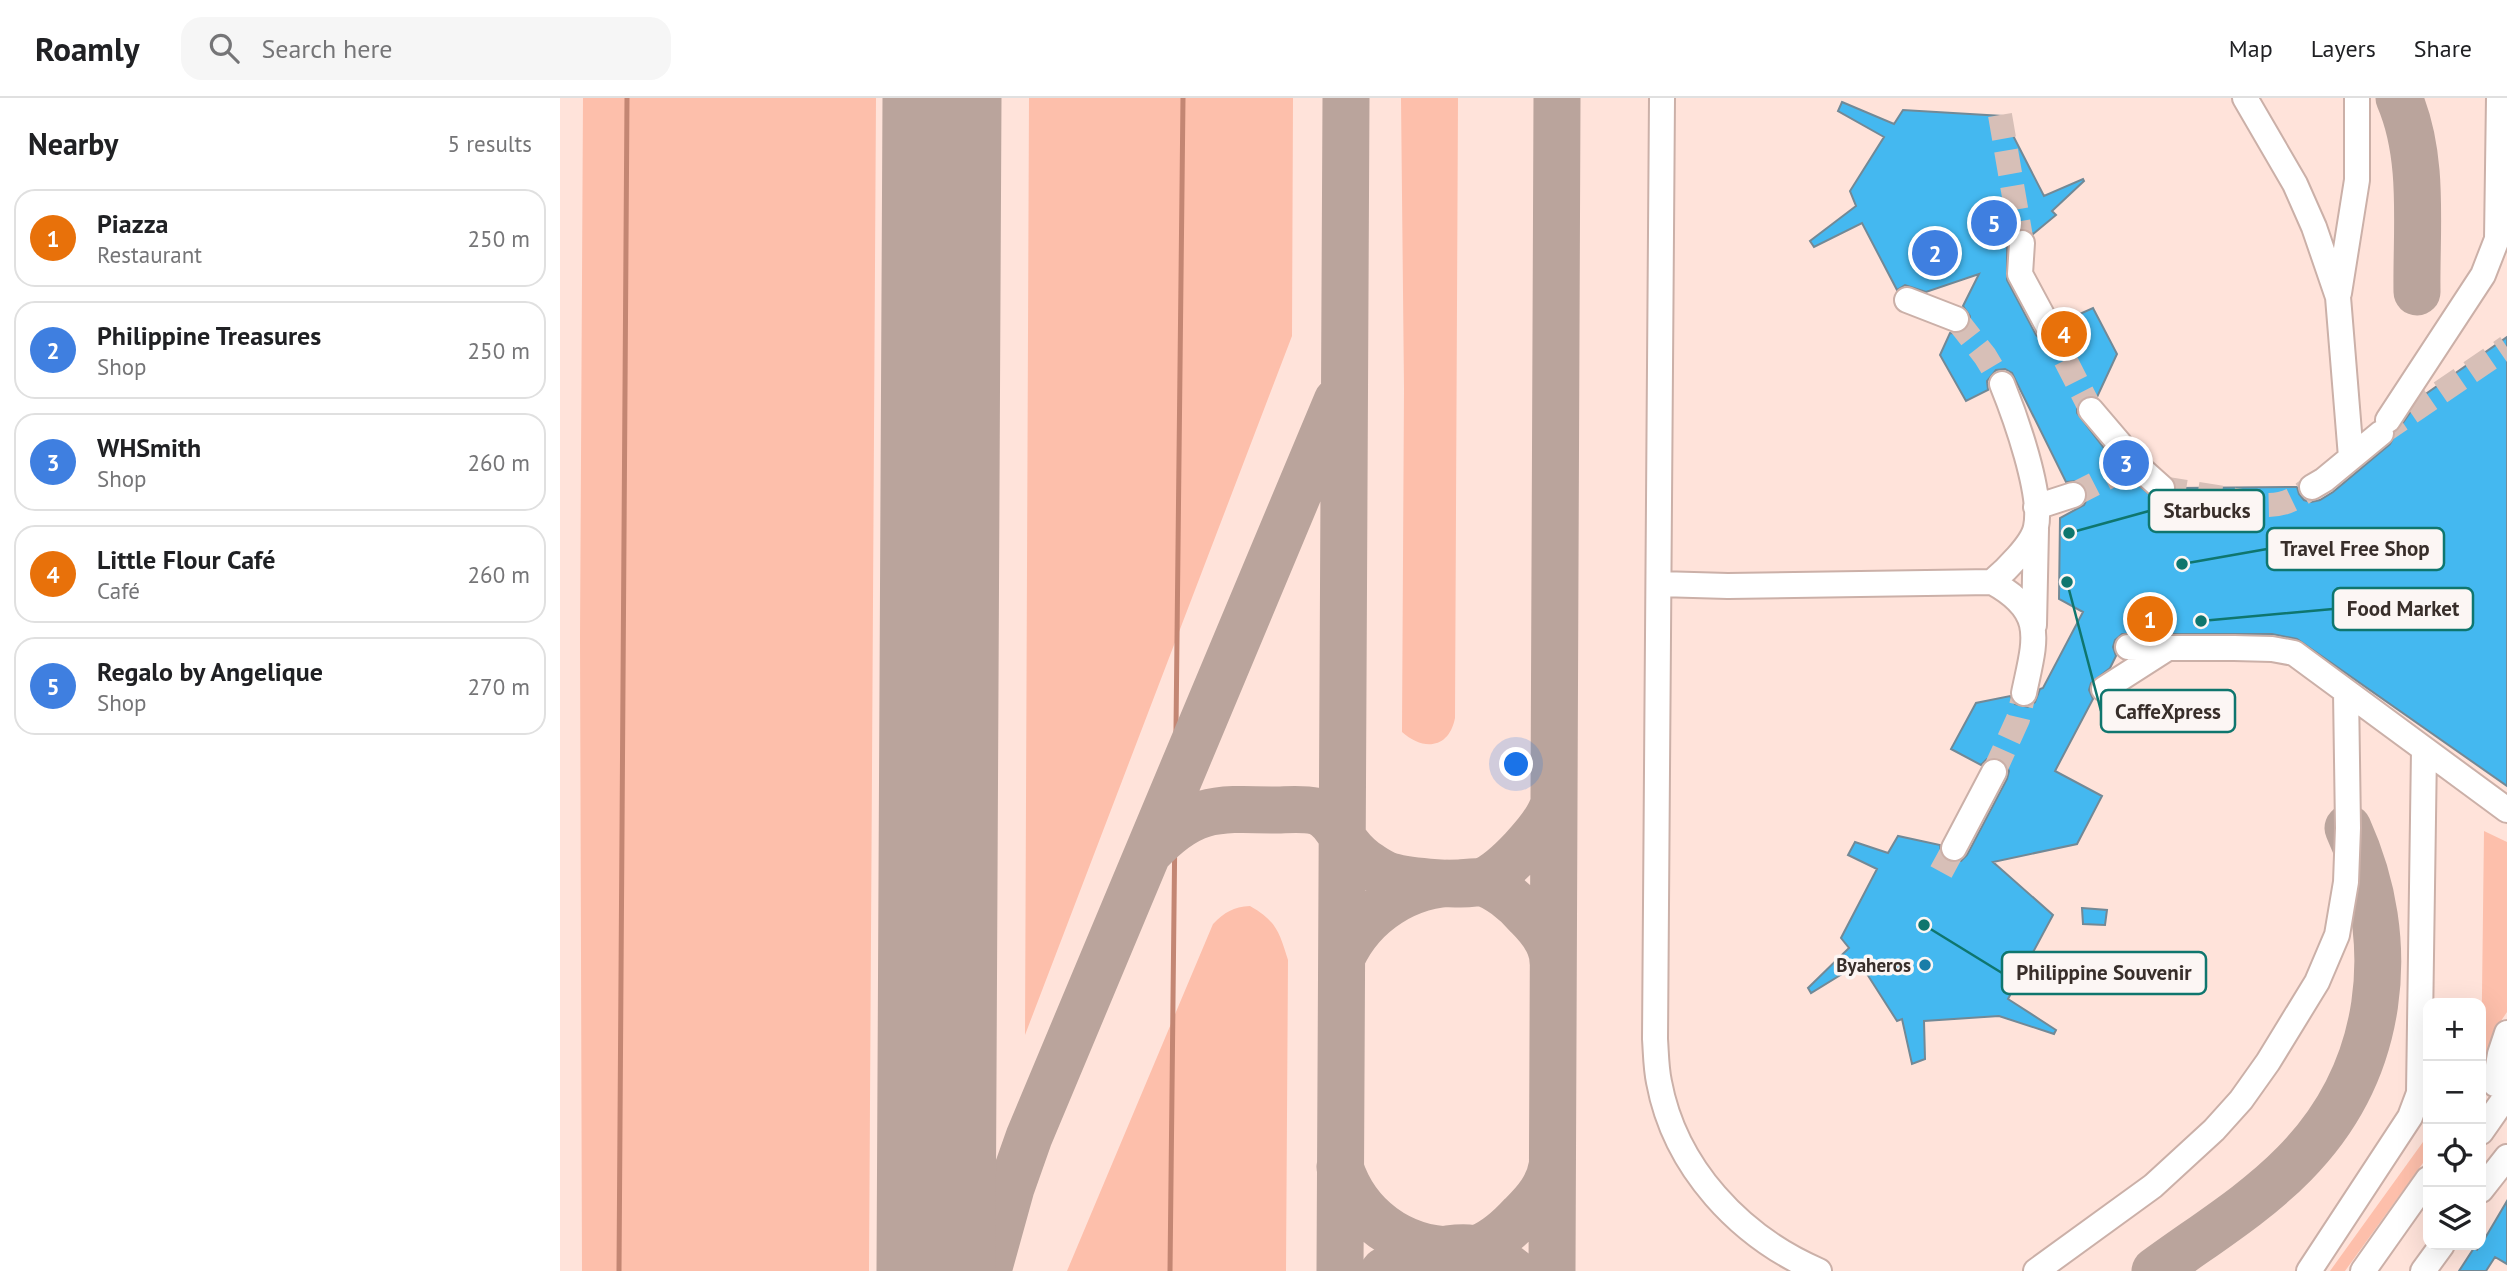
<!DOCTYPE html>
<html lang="en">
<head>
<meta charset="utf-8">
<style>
  :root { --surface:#fff; --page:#f6f6f6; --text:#202124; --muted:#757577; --line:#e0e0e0; --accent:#ea580c }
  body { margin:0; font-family:"PT Sans",sans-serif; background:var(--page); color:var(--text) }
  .controls { position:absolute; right:21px; bottom:21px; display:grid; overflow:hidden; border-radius:14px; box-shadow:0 7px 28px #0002 }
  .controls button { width:63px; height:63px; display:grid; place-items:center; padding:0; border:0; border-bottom:2px solid var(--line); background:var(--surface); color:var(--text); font:35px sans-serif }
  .you { position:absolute; left:957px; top:667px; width:24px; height:24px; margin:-18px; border:5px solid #fff; border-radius:50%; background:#1a73e8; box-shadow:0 0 0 10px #1a73e833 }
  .badge { display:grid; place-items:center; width:46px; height:46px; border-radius:50%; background:var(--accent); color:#fff; font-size:23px; font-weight:700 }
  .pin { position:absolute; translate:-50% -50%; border:4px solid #fff; box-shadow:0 2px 7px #0006 }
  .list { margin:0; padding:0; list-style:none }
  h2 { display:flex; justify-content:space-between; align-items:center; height:91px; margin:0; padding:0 28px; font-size:30px }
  h2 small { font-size:23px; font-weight:400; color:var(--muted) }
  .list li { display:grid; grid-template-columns:46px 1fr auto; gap:21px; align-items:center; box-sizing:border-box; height:98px; margin:0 14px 14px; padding:0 14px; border:2px solid var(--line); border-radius:21px }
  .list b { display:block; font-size:26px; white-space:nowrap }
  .list p { margin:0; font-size:23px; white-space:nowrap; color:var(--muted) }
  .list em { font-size:23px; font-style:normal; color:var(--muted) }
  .icon { flex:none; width:38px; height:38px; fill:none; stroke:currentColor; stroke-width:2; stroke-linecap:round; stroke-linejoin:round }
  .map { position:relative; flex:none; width:1947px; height:1173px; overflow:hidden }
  header { display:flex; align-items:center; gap:42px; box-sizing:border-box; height:98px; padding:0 35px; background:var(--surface); border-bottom:2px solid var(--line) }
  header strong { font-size:33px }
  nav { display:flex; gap:38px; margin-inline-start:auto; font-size:24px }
  .search { width:490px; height:63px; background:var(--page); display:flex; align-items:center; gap:18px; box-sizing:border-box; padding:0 24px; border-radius:21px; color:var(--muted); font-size:26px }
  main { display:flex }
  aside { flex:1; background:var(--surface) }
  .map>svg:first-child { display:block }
  .green { fill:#fdbfab }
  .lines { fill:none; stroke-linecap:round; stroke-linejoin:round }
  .stream { stroke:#c38673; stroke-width:5 }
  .taxiway { stroke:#baa49c; stroke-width:47 }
  .runway { stroke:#baa49c; stroke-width:119 }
  .building { fill:#44b8f0; stroke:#728996; stroke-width:2 }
  .minor-tunnel { stroke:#d7bfb7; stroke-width:24; stroke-dasharray:24 12; stroke-linecap:butt }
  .minor-casing { stroke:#cbb0a8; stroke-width:28 }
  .minor { stroke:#fff; stroke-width:24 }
  .poi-dot { fill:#197da8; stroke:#fcf6f4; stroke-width:2.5 }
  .labels { text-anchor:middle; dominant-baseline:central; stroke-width:7; stroke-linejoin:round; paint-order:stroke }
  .poi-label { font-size:19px; font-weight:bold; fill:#382e2a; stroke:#fcf6f4; text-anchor:end }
  .leader { fill:none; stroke:#0f766e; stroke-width:2.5 }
  .callout-dot { fill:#0f766e; stroke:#fcf6f4; stroke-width:2.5 }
  .callout { fill:#fcf6f4; stroke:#0f766e; stroke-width:2.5 }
  .callout-label { font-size:21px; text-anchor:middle; font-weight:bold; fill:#382e2a }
</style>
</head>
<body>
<header>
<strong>Roamly</strong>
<div class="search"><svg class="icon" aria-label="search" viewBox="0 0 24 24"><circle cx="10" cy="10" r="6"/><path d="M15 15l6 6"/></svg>Search here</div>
<nav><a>Map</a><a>Layers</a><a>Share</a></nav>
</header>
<main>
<aside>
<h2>Nearby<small>5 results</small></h2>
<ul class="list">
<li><span class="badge" style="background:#e8710a">1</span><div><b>Piazza</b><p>Restaurant</p></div><em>250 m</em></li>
<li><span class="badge" style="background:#3f7fe0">2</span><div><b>Philippine Treasures</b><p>Shop</p></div><em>250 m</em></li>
<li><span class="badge" style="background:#3f7fe0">3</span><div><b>WHSmith</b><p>Shop</p></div><em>260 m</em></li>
<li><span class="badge" style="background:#e8710a">4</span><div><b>Little Flour Café</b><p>Café</p></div><em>260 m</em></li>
<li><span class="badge" style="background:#3f7fe0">5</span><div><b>Regalo by Angelique</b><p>Shop</p></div><em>270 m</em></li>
</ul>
</aside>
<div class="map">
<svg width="1947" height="1173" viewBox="0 0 1947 1173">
  <rect width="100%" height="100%" fill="#ffe3da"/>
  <path class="green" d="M23,0H316L309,1173H22L20,541Z
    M469,0H733L732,238L465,937Z
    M841,0H898L895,620C889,651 863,653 842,634L844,290Z
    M1924,733L1947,744V914L1933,935L1921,976Z
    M690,808C716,823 719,833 728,862L726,1173H507L653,826C665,814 673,809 690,808Z
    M1868,1037V1058L1785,1173H1770Z"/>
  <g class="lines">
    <path class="stream" d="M59,1173L67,0
      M610,1173L623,0"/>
    <path class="taxiway" d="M1839,0C1865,60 1856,131 1857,194
      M588,755C630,710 653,710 712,712C726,712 742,710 755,713C772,717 778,734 788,747C794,755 803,763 811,768C817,772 824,776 830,778C847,783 906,789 921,784C944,775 985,731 993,708
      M782,859C803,814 848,785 898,785C904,785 913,783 919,784C936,787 957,805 968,818C980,830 993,845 993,864
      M780,1069C796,1119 841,1152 893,1152C901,1152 912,1154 919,1150C934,1144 951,1129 962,1117C976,1103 989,1088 992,1068
      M428,1173L451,1090L469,1039L777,303
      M780,1173L786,0
      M824,1173C845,1159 896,1144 920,1152C932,1156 944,1166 953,1173
      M992,1173L997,0
      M1595,1173C1641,1139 1694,1107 1734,1066C1825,974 1840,845 1788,730"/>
    <path class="runway" d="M376,1173L382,0"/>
  </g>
  <path class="building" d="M1282,4L1334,26L1343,12L1443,18L1484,98L1523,81L1524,83L1492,113L1496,117L1473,136L1462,130L1450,136L1447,144V182L1476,237L1482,243L1489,245L1497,243L1502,237V224L1533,210L1557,256L1537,299L1529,297L1522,300L1517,306V315L1547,354L1554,360L1562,361L1569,358L1574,350L1578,359L1572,363L1569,369V378L1598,404H1606L1613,400L1616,390L1737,389L1739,396L1744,402L1751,404L1760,402L1773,394L1830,346L1836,335L1860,300L1947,239V688L1737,541L1712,536H1562L1555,542L1553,549L1556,558L1550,570L1531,585L1529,592L1533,601L1495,673L1542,698L1517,746L1433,764L1493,817L1448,901L1496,932L1494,936L1439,918L1364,923L1365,961L1352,966L1342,921L1337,923L1300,865L1251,895L1248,890L1289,850L1281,840L1317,771L1288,757L1295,744L1328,755L1338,738L1380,747L1381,757L1388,763H1401L1407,757L1447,681L1449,673L1446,666L1440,661H1427L1421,667L1391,651L1416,605L1450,598L1455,606L1468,609L1475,604L1480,591L1483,590L1523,514L1499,501L1500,420L1524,407L1527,401V393L1523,386L1517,383L1506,384L1452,275L1445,271L1436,272L1427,283L1428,292L1406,303L1380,257L1390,235L1399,236L1410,227V218L1403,208L1419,176L1366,194L1345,187L1337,192L1302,125L1254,149L1250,143L1296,108L1290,93L1324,39L1278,13Z
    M1522,810L1547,812L1545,827L1523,826Z
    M1947,1103V1166L1935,1159L1926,1173H1899L1914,1150L1917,1152L1921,1147Z"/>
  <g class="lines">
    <path class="minor-tunnel" d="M1440,17L1462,145
      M1396,221L1425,258L1442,286
      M1489,230L1531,312
      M1821,335L1947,249
      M1602,390L1707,407C1727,407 1736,400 1752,389
      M1513,397L1576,365
      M1434,674L1458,621L1464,595
      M1381,774L1394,750"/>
    <g class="minor-casing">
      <path id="minor" d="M1102,0L1095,941C1096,955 1096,970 1099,984C1115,1070 1180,1139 1259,1173
        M1685,0L1735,86L1754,129L1778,199L1791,359
        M1462,145L1460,176L1489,230
        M1779,195L1797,82V0
        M1347,202L1396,221
        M1531,312L1560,346
        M1828,322L1923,177L1937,141L1939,0
        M1583,373L1602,390
        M1752,389L1764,382L1821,335
        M1476,409L1513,397
        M1432,484C1487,514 1475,542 1464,595
        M1099,486L1168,488L1432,484C1445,473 1473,446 1476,429C1483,396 1455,318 1442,286
        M1474,527L1476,431
        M1568,549L1608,550
        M1544,591L1608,550H1674L1712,551L1734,555L1947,712
        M1394,750L1434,674
        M1935,986L1940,956L1947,935
        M1921,1034L1947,997
        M1921,1092L1947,1059
        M1476,1173L1593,1088L1654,1032L1681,1002L1708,964L1757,884L1777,837L1786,784L1788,730L1786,594
        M1749,1173L1850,1019L1859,995L1864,652
        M1803,1173L1868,1081
        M1863,1173L1882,1147"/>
    </g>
    <use href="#minor" class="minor"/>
  </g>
  <circle class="poi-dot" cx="1365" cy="867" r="7"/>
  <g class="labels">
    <g class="poi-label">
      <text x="1351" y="867">Byaheros</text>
    </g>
  </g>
  <path class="leader" d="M1509 435L1589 413M1622 466L1707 451M1641 523L1773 511M1507 484L1541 613M1364 827L1442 875"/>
  <g class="callout-dot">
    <circle cx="1509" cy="435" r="7"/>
    <circle cx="1622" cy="466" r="7"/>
    <circle cx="1641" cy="523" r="7"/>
    <circle cx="1507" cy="484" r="7"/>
    <circle cx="1364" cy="827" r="7"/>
  </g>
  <g class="callout">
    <rect x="1589" y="392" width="115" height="42" rx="7"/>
    <rect x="1707" y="430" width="177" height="42" rx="7"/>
    <rect x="1773" y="490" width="140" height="42" rx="7"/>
    <rect x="1541" y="592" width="134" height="42" rx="7"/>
    <rect x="1442" y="854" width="204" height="42" rx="7"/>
  </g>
  <g class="callout-label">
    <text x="1647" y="420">Starbucks</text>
    <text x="1795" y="458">Travel Free Shop</text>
    <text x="1843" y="518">Food Market</text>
    <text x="1608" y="621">CaffeXpress</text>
    <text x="1544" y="882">Philippine Souvenir</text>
  </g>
</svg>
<div class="controls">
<button>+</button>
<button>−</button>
<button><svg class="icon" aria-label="locate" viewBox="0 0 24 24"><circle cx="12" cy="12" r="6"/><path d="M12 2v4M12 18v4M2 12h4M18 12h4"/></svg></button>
<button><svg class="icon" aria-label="layers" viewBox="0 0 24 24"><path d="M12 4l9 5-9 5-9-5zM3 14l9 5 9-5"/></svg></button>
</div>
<div class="you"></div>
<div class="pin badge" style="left:1590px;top:521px;background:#e8710a">1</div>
<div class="pin badge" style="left:1375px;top:155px;background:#3f7fe0">2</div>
<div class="pin badge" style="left:1566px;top:365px;background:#3f7fe0">3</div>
<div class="pin badge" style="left:1504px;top:236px;background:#e8710a">4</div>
<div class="pin badge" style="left:1434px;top:125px;background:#3f7fe0">5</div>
</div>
</main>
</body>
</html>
